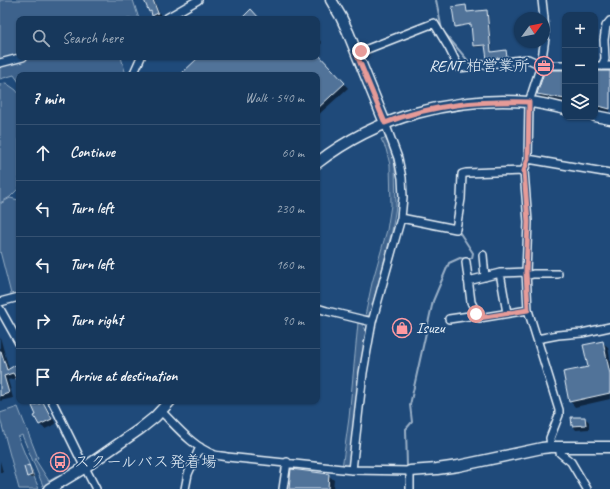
<!DOCTYPE html>
<html lang="en">
<head>
<meta charset="utf-8">
<style>
  :root { --surface:#17385c; --page:#244365; --text:#f1f3f6; --muted:#9eacbb; --line:#365272 }
  body { margin:0; font-family:Caveat,"Klee One",sans-serif; background:var(--page); color:var(--text) }
  .controls { position:absolute; right:12px; top:12px; display:grid; overflow:hidden; border-radius:8px; box-shadow:0 1px 3px #0004 }
  .controls button { width:36px; height:36px; display:grid; place-items:center; padding:0; border:0; border-bottom:1px solid var(--line); background:var(--surface); color:var(--text); font:20px sans-serif }
  .compass { position:absolute; left:514px; top:12px; width:36px; height:36px; border-radius:50%; background:var(--surface); box-shadow:0 1px 3px #0004; rotate:57deg }
  .stop { position:absolute; width:12px; height:12px; margin:-9px; border:3px solid #e69b98; border-radius:50%; background:#fff }
  .stop.end { background:#e69b98; border-color:#fff; box-shadow:0 1px 4px #0008 }
  .list { margin:0; padding:0; list-style:none }
  h2 { display:flex; justify-content:space-between; align-items:center; height:52px; margin:0; padding:0 16px; font-size:17px }
  h2 small { font-size:13px; font-weight:400; color:var(--muted) }
  .list li { display:grid; grid-template-columns:26px 1fr auto; gap:12px; align-items:center; box-sizing:border-box; height:56px; padding:0 16px; border-top:1px solid var(--line) }
  .list b { display:block; font-size:15px; white-space:nowrap }
  .list em { font-size:13px; font-style:normal; color:var(--muted) }
  .icon { flex:none; width:22px; height:22px; fill:none; stroke:currentColor; stroke-width:2; stroke-linecap:round; stroke-linejoin:round }
  .map { position:relative; flex:none; width:610px; height:489px; overflow:hidden }
  .search { position:absolute; background:var(--surface); box-shadow:0 1px 3px #0004; left:16px; top:16px; width:304px; height:44px; display:flex; align-items:center; gap:10px; box-sizing:border-box; padding:0 14px; border-radius:8px; color:var(--muted); font-size:15px }
  .panel { position:absolute; background:var(--surface); box-shadow:0 1px 3px #0004; left:16px; top:72px; width:304px; height:332px; border-radius:8px }
  .map>svg:first-child { display:block }
  .green { fill:#3c628c; stroke:#92aac2 }
  .shadow { fill:#0007 }
  .lines { fill:none; stroke-linecap:round; stroke-linejoin:round }
  .stream { stroke:#9ab0c7; stroke-width:2 }
  .building { fill:#517399; stroke:#e8f1f8 }
  .street-casing { stroke:#e8f1f8; stroke-width:10 }
  .secondary-casing { stroke:#e8f1f8; stroke-width:13 }
  .street { stroke:#1f4a7a; stroke-width:7 }
  .secondary { stroke:#1f4a7a; stroke-width:10 }
  .route { stroke:#e69b98; stroke-width:5 }
  .labels { text-anchor:middle; dominant-baseline:central; stroke-width:3.5; stroke-linejoin:round; paint-order:stroke }
  .poi-label { font-size:16px; fill:#e8f1f8; stroke:#1f4a7a; text-anchor:start }
</style>
</head>
<body>
<div class="map">
<svg width="610" height="489" viewBox="0 0 610 489">
  <rect width="100%" height="100%" fill="#1f4a7a"/>
  <filter id="ink" filterUnits="userSpaceOnUse"><feTurbulence type="fractalNoise" baseFrequency=".025" numOctaves="2"/><feDisplacementMap in="SourceGraphic" scale="8" xChannelSelector="R" yChannelSelector="G"/><feConvolveMatrix kernelMatrix="1 2 1 2 8 2 1 2 1" color-interpolation-filters="sRGB"/></filter>
  <g filter="url(#ink)">
    <path class="green" d="M0,0H133L139,19H19V57H121L126,75H19V82L14,75L0,79Z
      M6,83L16,90L19,94V188L10,197L0,203V84Z
      M385,138L390,147L395,165L396,206L392,231L370,315L365,316L372,283L387,230L391,205L390,165L386,149L381,139Z
      M10,198L19,200V296L12,298L0,251V204Z
      M358,323L362,324L367,332L349,466L342,468L349,418Z
      M18,407L38,458L35,459L49,481L56,477H58L59,479L44,488L22,435L18,437L39,489H19L0,418V413Z"/>
    <path class="shadow" d="M146,0H154L161,17L157,19L150,11Z
      M466,7L467,13L487,11L488,12L492,53L506,51L507,57L489,60L488,59L486,46L475,47L474,46L472,24L457,27L456,26Z
      M317,38L322,43L317,47Z
      M317,54L348,88L317,116V75H181L201,57H317Z
      M565,71V102L543,99L538,94Z
      M595,72H610V112L595,109Z
      M0,337L9,369L19,364V381L17,378L8,380L13,398L0,401Z
      M602,342L608,347L610,358V399L575,407L570,401Z
      M30,401H42L47,408L56,424L45,429L40,425L36,416L37,415Z
      M585,418L589,422V429L576,430L573,426Z
      M0,461L3,472L0,473Z
      M29,467L31,469L34,477L31,478L28,476Z
      M328,475L334,480L333,489H290Z"/>
    <g class="lines">
      <path class="stream" d="M436,0L442,30L469,62
        M407,466L406,429L412,422L410,405L433,301L449,263L460,258L466,259L472,258L473,253L458,230"/>
    </g>
    <path class="building" d="M144,0H153L158,13L152,16L151,11L149,12Z
      M466,5L467,12L487,10L491,52L506,50L507,57L487,59L485,45L473,46L471,24L455,27L452,7Z
      M251,9L260,19H241Z
      M317,53L345,83L317,109V75H180L199,57H317Z
      M545,70H565V99L537,94Z
      M595,71H610V109L595,105Z
      M603,341L610,374V393L569,402L563,372L588,367L583,345Z
      M0,351H1L7,370L19,363V383L13,373L4,376L9,393L0,396Z
      M43,402L52,419L39,425L34,416L36,415L32,406L39,403V404Z
      M571,417H585L586,425L572,426Z
      M29,465L32,475L27,477L24,467Z
      M291,469L329,474L328,489H289Z"/>
    <g class="lines">
      <g class="street-casing">
        <path id="street" d="M542,0L544,18
          M165,19L198,0
          M544,19L545,38L541,65L529,102L528,159L524,171L528,222L526,272L528,310L559,410V415L550,438L551,447
          M357,53L434,23L449,48L459,68L528,59L541,65H565
          M0,63L23,57
          M595,66H610
          M602,66L605,59L604,40L606,26L610,21
          M133,75L141,57
          M528,159L610,173
          M401,218L456,229L461,199L462,174L466,173L524,171
          M483,255L485,277
          M466,262L471,302L479,318L528,310
          M500,273L507,313
          M526,276L533,274H558
          M468,281L500,273L526,272
          M0,302L19,297
          M317,308L327,311L372,322
          M0,309L19,343
          M449,319L476,315
          M537,339L558,335L582,333L610,327
          M52,401L79,456L96,489
          M161,411C176,426 194,448 215,455C219,456 223,456 227,457L352,470L410,471V489
          M560,447V453L571,462L587,489
          M352,470L363,373L372,322L401,218L403,197L402,178L398,158L385,123
          M185,489L188,474L200,447
          M283,489L287,462"/>
      </g>
      <g class="secondary-casing">
        <path id="secondary" d="M331,0L341,17L348,32L385,123
          M595,116L610,119
          M317,163C377,116 454,96 529,102C541,103 553,106 565,109
          M410,471L437,469L458,466L542,448L551,447H610
          M49,489L84,468L140,429L155,417L170,401"/>
      </g>
      <use href="#street" class="street"/>
      <use href="#secondary" class="secondary"/>
    </g>
  </g>
  <g class="lines" filter="url(#ink)">
    <path class="route" d="M361,51L356,53L385,123C432,104 480,101 529,102L528,159L524,171L528,222L526,272L528,310L479,318L476,314"/>
  </g>
  <defs>
    <g id="office-ring" transform="scale(1)"><circle r="9.5" fill="#1f4a7a" stroke="#ff9aa2" stroke-width="1.5"/><path d="M-6-3h4V-5.5h4V-3h4V5H-6ZM-1-4.5V-3h2v-1.5ZM-6 0V1H6V0Z" fill="#ff9aa2"/></g>
    <g id="shop-ring" transform="scale(1)"><circle r="9.5" fill="#1f4a7a" stroke="#ff9aa2" stroke-width="1.5"/><path d="M-5-2.5h2.3a2.7 3.5 0 0 1 5.4 0H5L5.5 6h-11ZM-1.5-2.5h3a1.5 2.3 0 0 0-3 0Z" fill="#ff9aa2"/></g>
    <g id="bus-ring" transform="scale(1)"><circle r="9.5" fill="#1f4a7a" stroke="#ff9aa2" stroke-width="1.5"/><path d="M-5-6H5V4H4V6H2V4H-2V6H-4V4H-5ZM-3.5-4V0h7V-4ZM-3.5 1.2v1.5H-2V1.2ZM2 1.2v1.5H3.5V1.2Z" fill="#ff9aa2"/></g>
  </defs>
  <g fill-rule="evenodd">
    <use href="#office-ring" x="544" y="66"/>
    <use href="#shop-ring" x="402" y="328"/>
    <use href="#bus-ring" x="60" y="462"/>
  </g>
  <g class="labels">
    <g class="poi-label">
      <text x="530" y="66" text-anchor="end">RENT 柏営業所</text>
      <text x="416" y="328">Isuzu</text>
      <text x="74" y="462">スクールバス発着場</text>
    </g>
  </g>
</svg>
<div class="controls">
<button>+</button>
<button>−</button>
<button><svg class="icon" aria-label="layers" viewBox="0 0 24 24"><path d="M12 4l9 5-9 5-9-5zM3 14l9 5 9-5"/></svg></button>
</div>
<svg class="compass" viewBox="-18 -18 36 36"><path d="M0-13l5 13h-10z" fill="#e53935"/><path d="M0 13l5-13h-10z" fill="#9eacbb"/></svg>
<div class="stop" style="left:476px;top:314px"></div>
<div class="stop end" style="left:361px;top:51px"></div>
<div class="search"><svg class="icon" aria-label="search" viewBox="0 0 24 24"><circle cx="10" cy="10" r="6"/><path d="M15 15l6 6"/></svg>Search here</div>
<section class="panel">
<h2>7 min<small>Walk · 540 m</small></h2>
<ul class="list">
<li><svg class="icon" aria-label="ahead" viewBox="0 0 24 24"><path d="M12 20V5M6 11l6-6 6 6"/></svg><div><b>Continue</b></div><em>60 m</em></li>
<li><svg class="icon" aria-label="left" viewBox="0 0 24 24"><path d="M17 20v-9H6M10 6l-5 5 5 5"/></svg><div><b>Turn left</b></div><em>230 m</em></li>
<li><svg class="icon" aria-label="left" viewBox="0 0 24 24"><path d="M17 20v-9H6M10 6l-5 5 5 5"/></svg><div><b>Turn left</b></div><em>160 m</em></li>
<li><svg class="icon" aria-label="right" viewBox="0 0 24 24"><path d="M7 20v-9h11M14 6l5 5-5 5"/></svg><div><b>Turn right</b></div><em>90 m</em></li>
<li><svg class="icon" aria-label="arrive" viewBox="0 0 24 24"><path d="M6 21V4h12l-3 4 3 4H6"/></svg><div><b>Arrive at destination</b></div></li>
</ul>
</section>
</div>
</body>
</html>
